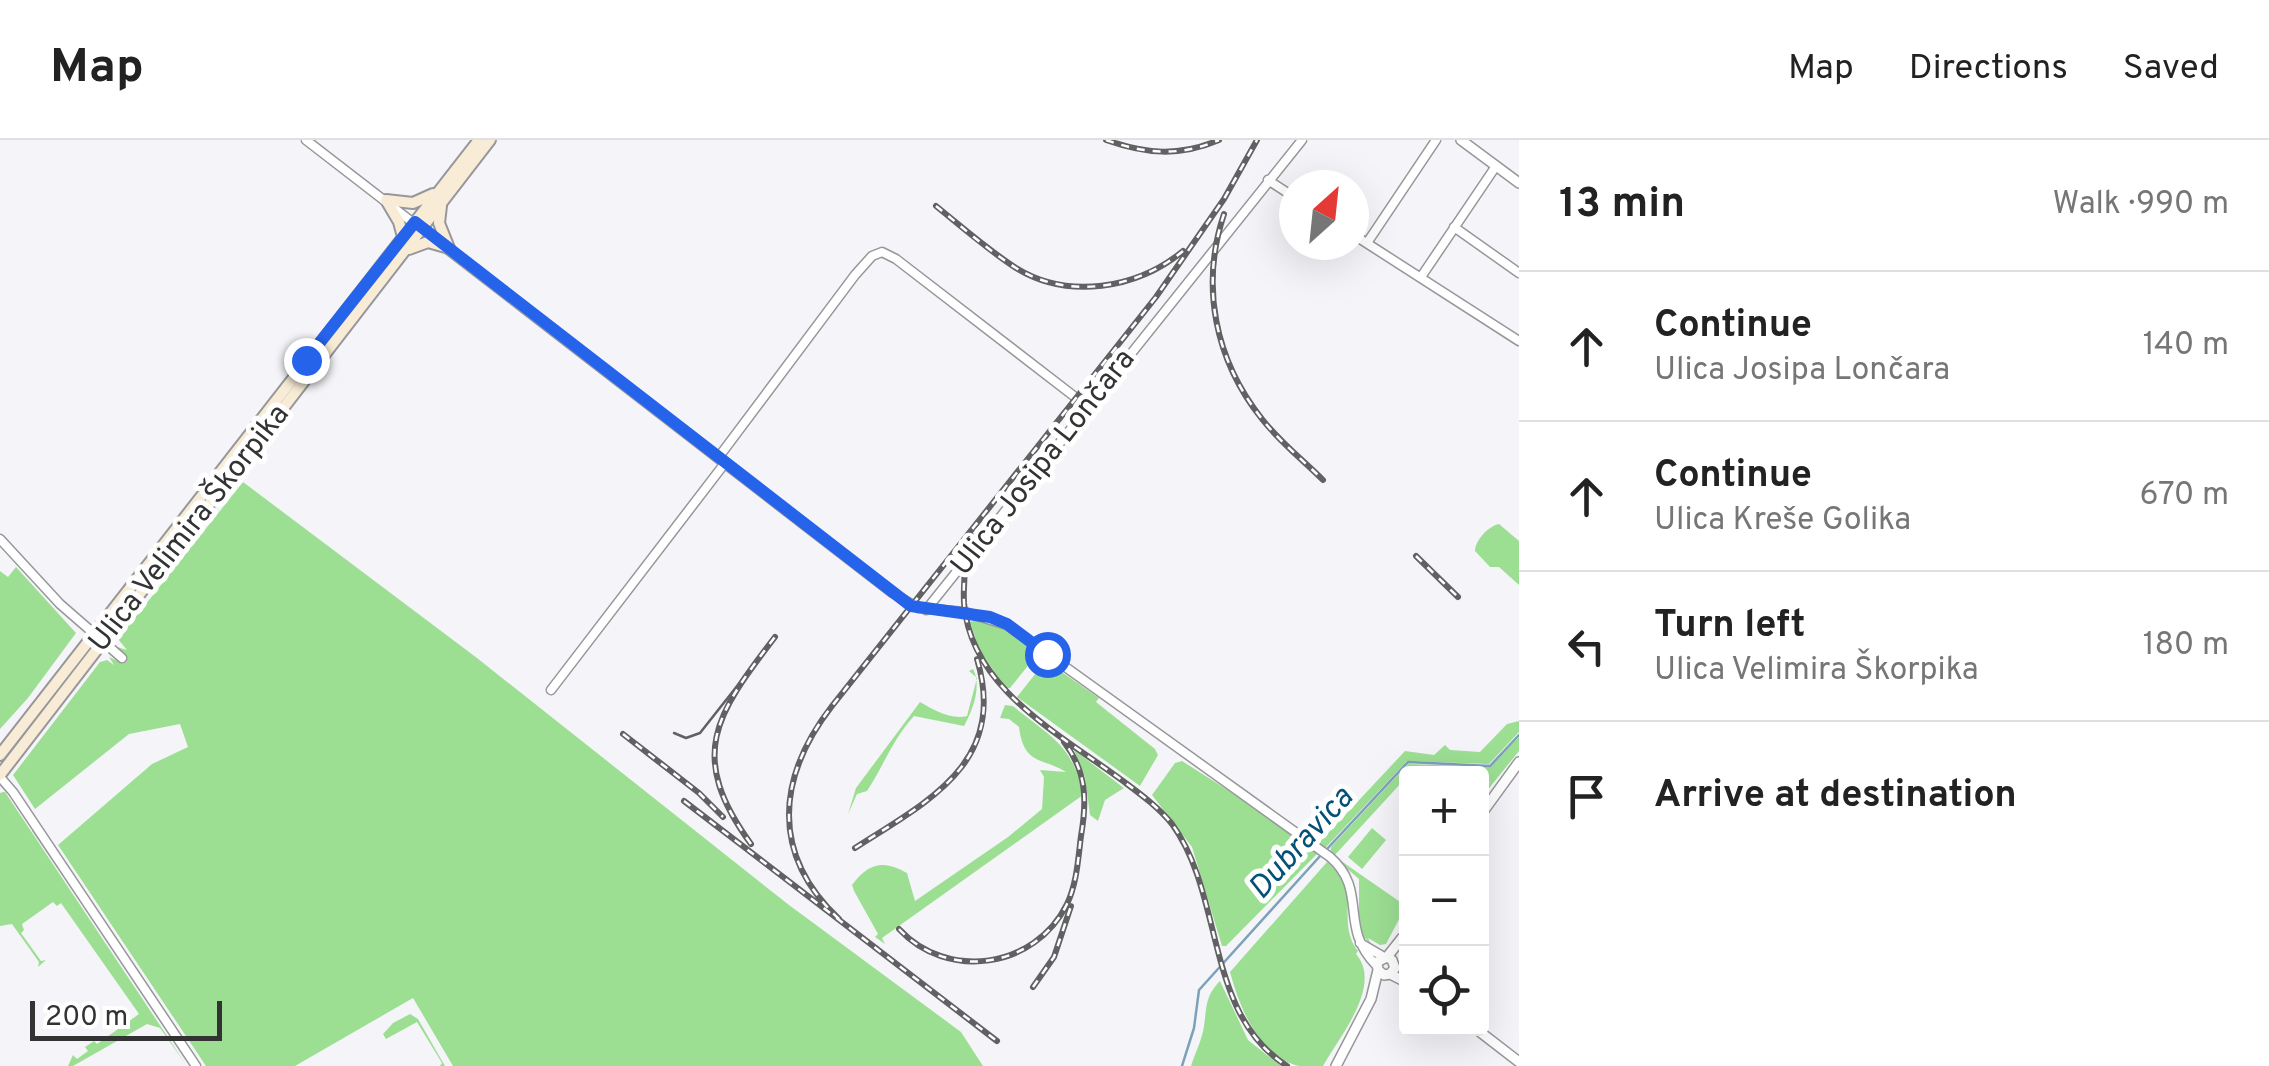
<!DOCTYPE html>
<html lang="en">
<head>
<meta charset="utf-8">
<style>
  :root { --surface:#fff; --page:#f6f6f6; --text:#222; --muted:#767676; --line:#e0e0e0 }
  body { margin:0; font-family:Overpass,sans-serif; background:var(--page); color:var(--text) }
  .controls { position:absolute; right:30px; bottom:30px; display:grid; overflow:hidden; border-radius:10px; box-shadow:0 10px 40px #0002 }
  .controls button { width:90px; height:90px; display:grid; place-items:center; padding:0; border:0; border-bottom:2px solid var(--line); background:var(--surface); color:var(--text); font:50px sans-serif }
  .compass { position:absolute; left:1279px; top:30px; width:90px; height:90px; border-radius:50%; background:var(--surface); box-shadow:0 10px 40px #0002; rotate:27deg }
  .scale { position:absolute; left:30px; bottom:25px; width:192px; box-sizing:border-box; padding-left:10px; border:5px solid #333334; border-top:0; font-size:28px; line-height:35px; white-space:nowrap; color:#333334; -webkit-text-stroke:8px #fff; paint-order:stroke }
  .stop { position:absolute; width:30px; height:30px; margin:-22px; border:8px solid #2563eb; border-radius:50%; background:#fff }
  .stop.end { background:#2563eb; border-color:#fff; box-shadow:0 2px 10px #0008 }
  .list { margin:0; padding:0; list-style:none }
  h2 { display:flex; justify-content:space-between; align-items:center; height:130px; margin:0; padding:0 40px; font-size:42px }
  h2 small { font-size:32px; font-weight:400; color:var(--muted) }
  .list li { display:grid; grid-template-columns:65px 1fr auto; gap:30px; align-items:center; box-sizing:border-box; height:150px; padding:0 40px; border-top:2px solid var(--line) }
  .list b { display:block; font-size:38px; white-space:nowrap }
  .list p { margin:0; font-size:32px; white-space:nowrap; color:var(--muted) }
  .list em { font-size:32px; font-style:normal; color:var(--muted) }
  .icon { flex:none; width:55px; height:55px; fill:none; stroke:currentColor; stroke-width:2; stroke-linecap:round; stroke-linejoin:round }
  .map { position:relative; flex:none; width:1519px; height:926px; overflow:hidden }
  header { display:flex; align-items:center; gap:60px; box-sizing:border-box; height:140px; padding:0 50px; background:var(--surface); border-bottom:2px solid var(--line) }
  header strong { font-size:48px }
  nav { display:flex; gap:55px; margin-inline-start:auto; font-size:35px }
  main { display:flex }
  aside { flex:1; background:var(--surface) }
  .map>svg:first-child { display:block }
  .green { fill:#9cdf93 }
  .lines { fill:none; stroke-linecap:round; stroke-linejoin:round }
  .stream { stroke:#7ca1ba; stroke-width:2.5 }
  .minor-casing { stroke:#97979b; stroke-width:11 }
  .tertiary-casing { stroke:#97979b; stroke-width:12 }
  .secondary-casing { stroke:#97979b; stroke-width:14 }
  .minor { stroke:#fff; stroke-width:8 }
  .tertiary { stroke:#fff; stroke-width:9 }
  .secondary { stroke:#f8ecd6; stroke-width:10 }
  .tram { stroke:#616163; stroke-width:2.5 }
  .rail-casing { stroke:#616163; stroke-width:6 }
  .rail { stroke:#fff; stroke-width:2.5; stroke-dasharray:8; stroke-linecap:butt }
  .route { stroke:#2563eb; stroke-width:12 }
  .labels { text-anchor:middle; dominant-baseline:central; stroke-width:10; stroke-linejoin:round; paint-order:stroke }
  .street-label { font-size:30px; fill:#333334; stroke:#fff }
  .water-label { font-size:32px; font-style:italic; fill:#045178; stroke:#fff }
</style>
</head>
<body>
<header>
<strong>Map</strong>
<nav><a>Map</a><a>Directions</a><a>Saved</a></nav>
</header>
<main>
<div class="map">
<svg width="1519" height="926" viewBox="0 0 1519 926">
  <rect width="100%" height="100%" fill="#f5f5f9"/>
  <path class="green" d="M243,342L477,518L789,765L961,892L983,926H453L413,858L295,926H206L58,705L152,624L188,607L180,584L129,594L35,669L13,635L100,522L107,520L114,525L109,517L118,521L123,515L117,507L127,510L118,499Z
    M1499,384L1519,401V445L1499,427H1490L1475,411C1475,401 1488,386 1499,384Z
    M16,427L76,493L28,558L0,589V431L8,437Z
    M979,479L1003,486L1035,511L1036,516L1010,548H1006L980,511L970,482Z
    M1053,526L1099,558L1096,562L1155,609L1158,615L1140,646L1017,557L1036,533Z
    M973,529C982,546 973,570 964,586L914,576C893,599 884,625 867,651L857,654L848,674L856,648L920,562C934,570 951,580 967,576L977,538L969,531Z
    M1005,565L1013,566C1050,597 1073,604 1083,655L882,798L885,804L875,797L878,794L854,751L852,745C869,722 884,720 907,733L915,761L1008,697L1042,669L1044,637L1040,630L1066,632C1042,617 1024,626 1019,587L1009,579L1000,578Z
    M1519,581V592L1489,624L1407,621L1328,705L1325,708L1317,705L1405,611L1434,615L1445,605L1450,610L1480,612L1507,584Z
    M1519,597V611L1482,657V652L1490,642L1483,641L1488,639V634L1421,628L1415,633L1406,634V644L1403,641L1334,716L1406,766L1386,804L1380,805L1368,798L1372,806L1359,791V739L1330,714L1331,707L1408,624L1490,627Z
    M1074,610L1124,648L1105,660L1098,681L1090,675L1085,637Z
    M1182,621L1248,663L1317,714L1226,806H1222L1192,707L1152,655L1175,623Z
    M3,652H5L187,926L160,888L147,884L73,926H68L73,915L77,919L88,911L85,907L94,901L97,904L139,874L61,763L57,766L53,762L22,784L24,790L21,793L41,821L46,820L38,827L39,822L12,784L0,786V653Z
    M1372,688L1386,700L1362,729L1348,717Z
    M33,689L152,867L32,691Z
    M1327,722C1364,754 1335,780 1358,811L1356,814C1383,845 1340,896 1323,926C1316,926 1306,926 1299,926C1259,917 1239,866 1230,832Z
    M1220,841L1248,900L1281,926H1191C1195,913 1202,900 1204,886C1207,867 1205,856 1220,841Z
    M410,874L418,879L445,926H440L442,923L417,882L386,899L383,894L393,883Z"/>
  <g class="lines">
    <path class="stream" d="M1327,709L1408,622L1490,626L1519,595
      M1182,926L1194,888L1199,850L1321,715"/>
    <g class="minor-casing">
      <path id="minor" d="M306,0L891,452L918,468L965,472L1007,485L1330,717C1369,751 1338,786 1376,825
        M1268,40L1294,57
        M1454,87L1519,133
        M1354,95L1519,201
        M1367,103L1436,0
        M1421,137L1496,26
        M718,318L855,135L872,116L882,112L896,119L1088,267
        M0,399L60,464L122,518
        M926,470L1302,0
        M551,550L725,323
        M0,637L13,652L196,926
        M1360,803L1384,817"/>
    </g>
    <g class="tertiary-casing">
      <path id="tertiary" d="M1461,0L1519,43
        M1482,673L1519,622
        M1387,817L1392,820L1395,828L1390,834L1384,835L1378,830L1377,822L1387,817L1402,798
        M1390,834L1406,842
        M1475,888L1519,922
        M1336,926L1371,859L1378,830"/>
    </g>
    <g class="secondary-casing">
      <path id="secondary" d="M386,60L413,63L433,54
        M386,60L399,82L403,97
        M441,66L439,83L449,108
        M409,109L428,102L449,108
        M0,615L479,0
        M0,635L490,0"/>
    </g>
    <use href="#minor" class="minor"/>
    <use href="#tertiary" class="tertiary"/>
    <use href="#secondary" class="secondary"/>
    <path class="tram" d="M674,593L686,598L700,593L745,536"/>
    <g class="rail-casing">
      <path id="rail" d="M1106,0C1146,14 1179,17 1219,0
        M936,66C962,87 988,110 1016,128C1068,160 1137,149 1183,111
        M1224,74C1200,146 1215,220 1262,279C1280,302 1303,320 1323,340
        M974,396C965,418 963,441 964,463C971,551 1064,596 1127,644C1143,656 1159,668 1172,684C1225,757 1204,873 1287,926
        M1416,416L1458,457
        M623,594L699,653L723,677
        M684,661L997,901
        M751,704C687,616 715,575 775,497
        M855,708C928,661 1008,623 977,519
        M839,779C770,714 777,637 832,566L1156,157L1224,59L1257,0
        M899,789C947,841 1035,829 1067,764C1077,743 1078,719 1081,696C1087,661 1087,632 1064,602
        M1033,847L1054,817L1071,766"/>
    </g>
    <use href="#rail" class="rail"/>
  </g>
  <g class="lines">
    <path class="route" d="M306,220L415,82L911,466L990,477L1007,484L1047,514"/>
  </g>
  <g class="labels">
    <g class="street-label">
      <text transform="translate(1044 323) rotate(-52)">Ulica Josipa Lončara</text>
      <text transform="translate(190 389) rotate(-52)">Ulica Velimira Škorpika</text>
    </g>
    <g class="water-label">
      <text transform="translate(1302 704) rotate(-48)">Dubravica</text>
    </g>
  </g>
</svg>
<div class="controls">
<button>+</button>
<button>−</button>
<button><svg class="icon" aria-label="locate" viewBox="0 0 24 24"><circle cx="12" cy="12" r="6"/><path d="M12 2v4M12 18v4M2 12h4M18 12h4"/></svg></button>
</div>
<svg class="compass" viewBox="-18 -18 36 36"><path d="M0-13l5 13h-10z" fill="#e53935"/><path d="M0 13l5-13h-10z" fill="#767676"/></svg>
<div class="scale">200 m</div>
<div class="stop" style="left:1047px;top:514px"></div>
<div class="stop end" style="left:306px;top:220px"></div>
</div>
<aside>
<h2>13 min<small>Walk · 990 m</small></h2>
<ul class="list">
<li><svg class="icon" aria-label="ahead" viewBox="0 0 24 24"><path d="M12 20V5M6 11l6-6 6 6"/></svg><div><b>Continue</b><p>Ulica Josipa Lončara</p></div><em>140 m</em></li>
<li><svg class="icon" aria-label="ahead" viewBox="0 0 24 24"><path d="M12 20V5M6 11l6-6 6 6"/></svg><div><b>Continue</b><p>Ulica Kreše Golika</p></div><em>670 m</em></li>
<li><svg class="icon" aria-label="left" viewBox="0 0 24 24"><path d="M17 20v-9H6M10 6l-5 5 5 5"/></svg><div><b>Turn left</b><p>Ulica Velimira Škorpika</p></div><em>180 m</em></li>
<li><svg class="icon" aria-label="arrive" viewBox="0 0 24 24"><path d="M6 21V4h12l-3 4 3 4H6"/></svg><div><b>Arrive at destination</b></div></li>
</ul>
</aside>
</main>
</body>
</html>
